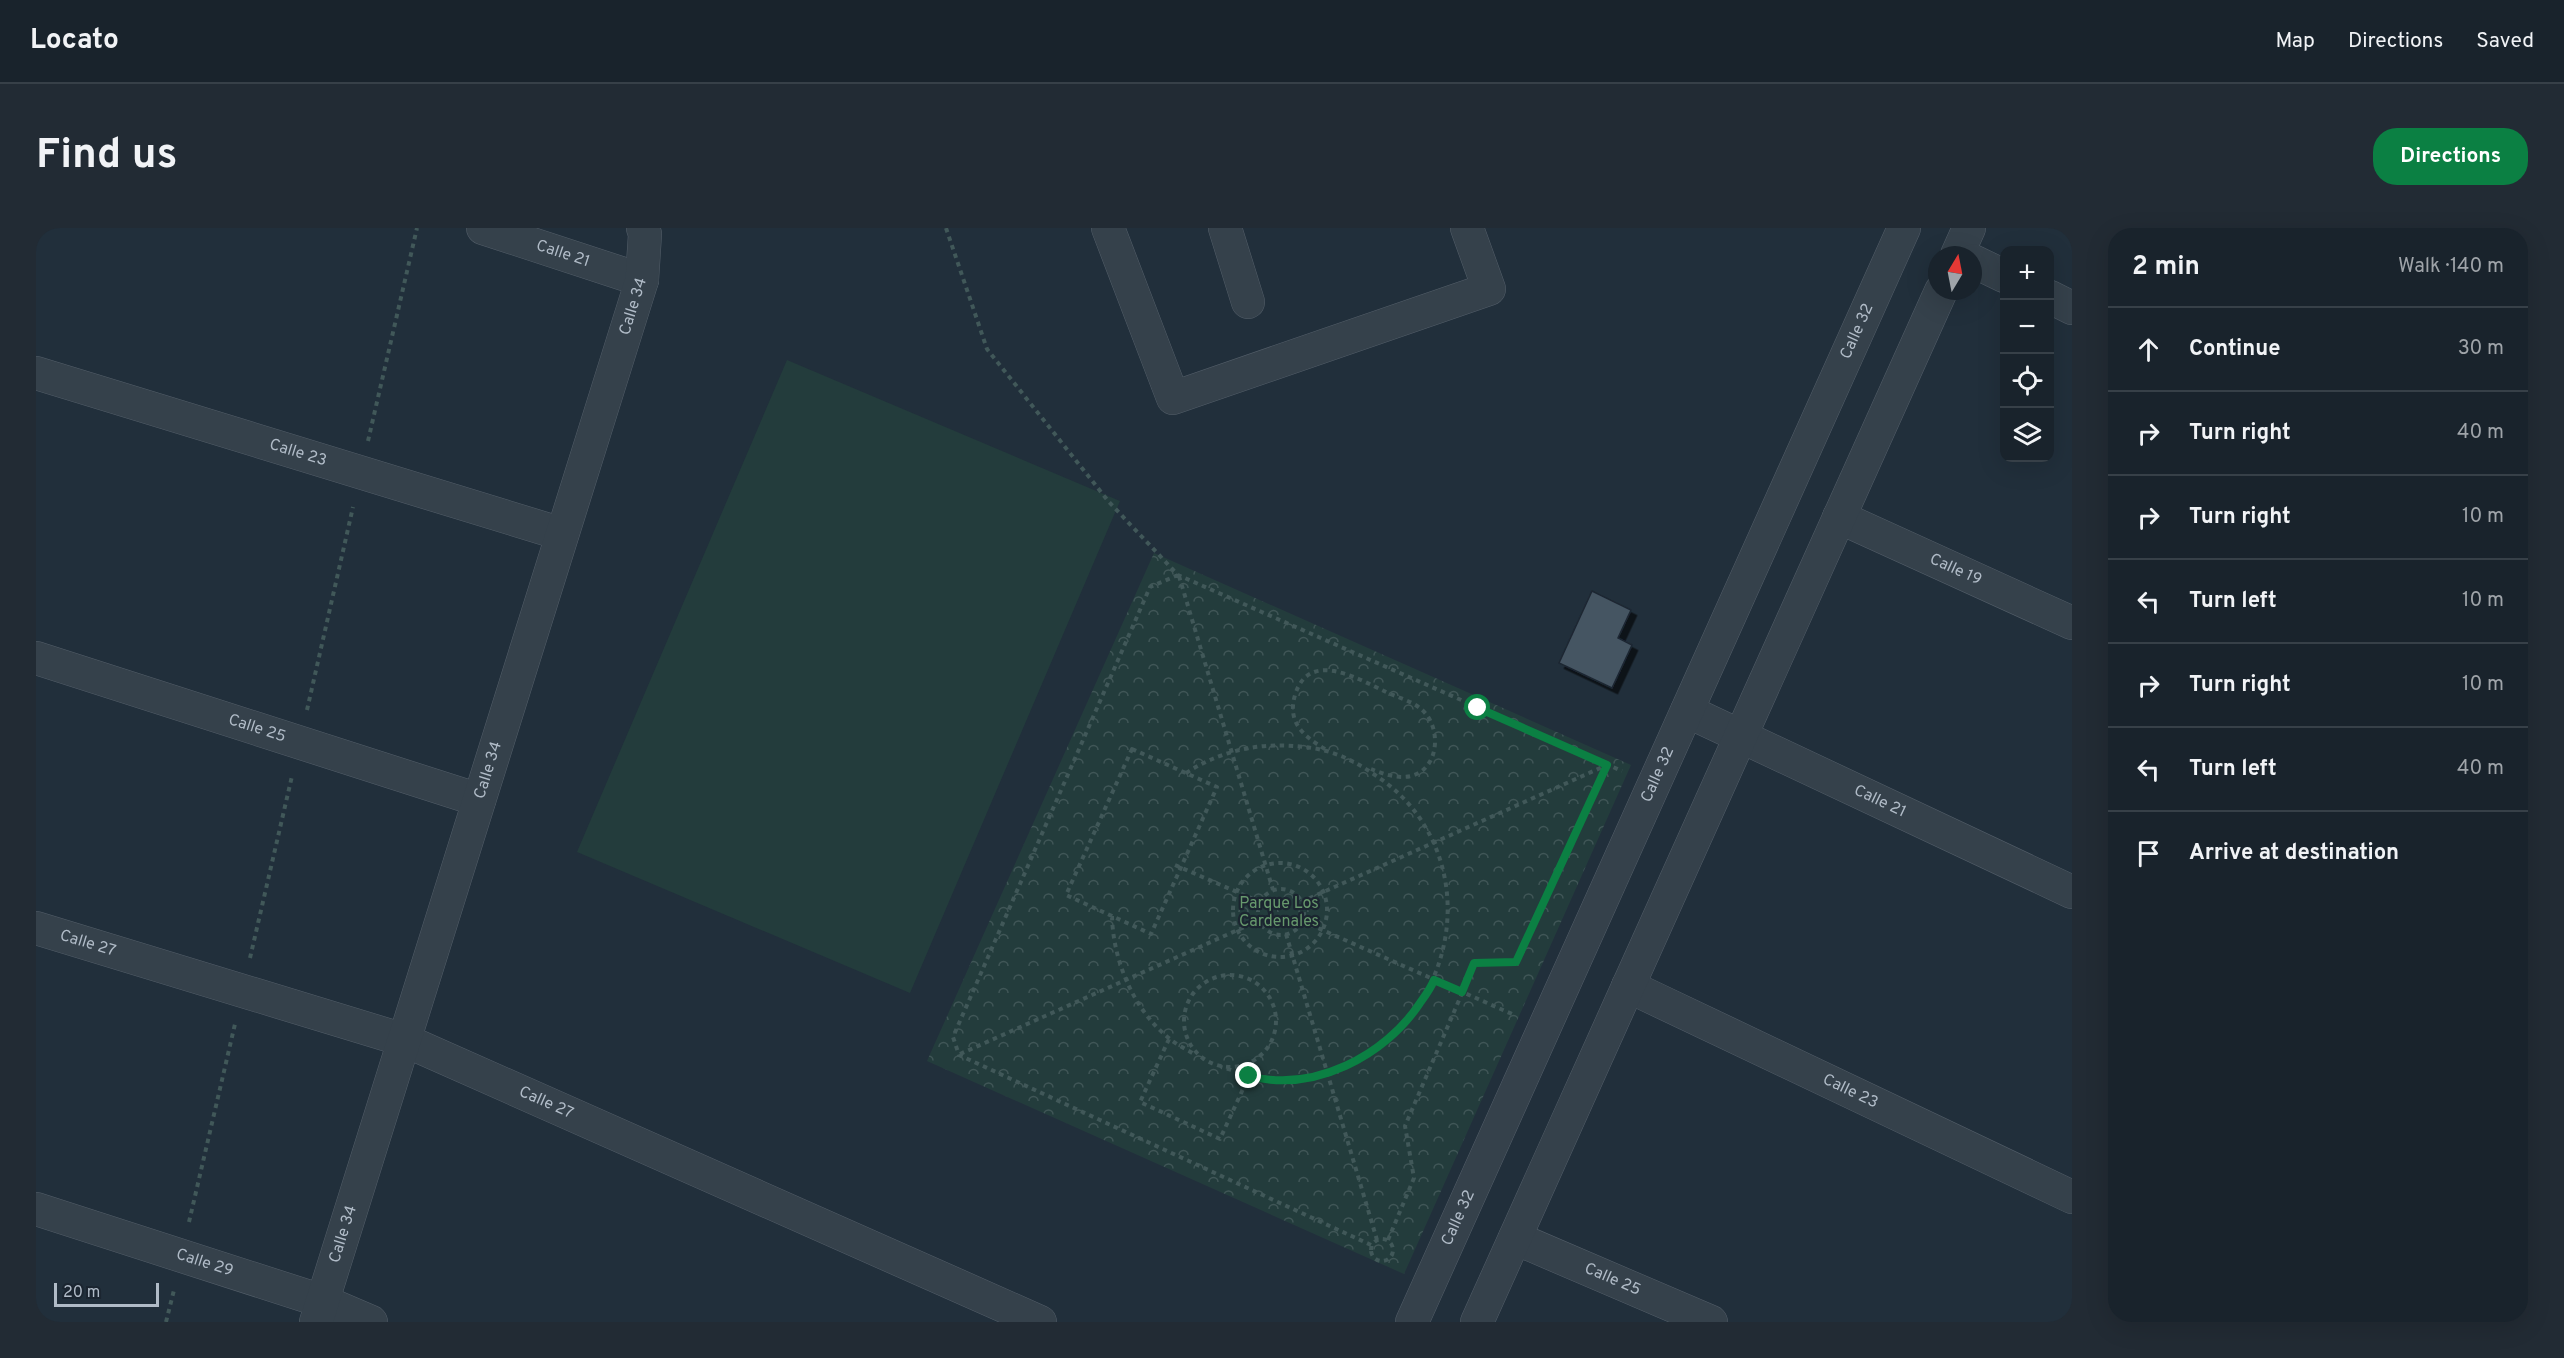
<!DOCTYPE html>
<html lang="en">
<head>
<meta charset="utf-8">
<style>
  :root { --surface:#19232c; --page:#222b34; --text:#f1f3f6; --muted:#9fa4a9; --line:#374048; --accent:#0b8043 }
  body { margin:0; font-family:Overpass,sans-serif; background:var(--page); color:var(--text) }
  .controls { position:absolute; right:18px; top:18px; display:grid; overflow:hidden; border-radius:12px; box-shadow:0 6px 24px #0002 }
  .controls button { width:54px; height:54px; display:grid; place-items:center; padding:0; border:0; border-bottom:2px solid var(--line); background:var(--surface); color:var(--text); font:30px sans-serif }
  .compass { position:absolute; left:1892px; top:18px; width:54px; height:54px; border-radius:50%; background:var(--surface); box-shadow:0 6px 24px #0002; rotate:10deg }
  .scale { position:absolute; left:18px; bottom:15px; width:105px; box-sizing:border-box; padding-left:6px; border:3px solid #b0bbc7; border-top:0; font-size:16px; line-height:21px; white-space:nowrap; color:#b0bbc7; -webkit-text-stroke:4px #1b2530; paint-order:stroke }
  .stop { position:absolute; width:18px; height:18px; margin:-14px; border:4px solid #0b8043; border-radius:50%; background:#fff }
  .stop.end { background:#0b8043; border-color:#fff; box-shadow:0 2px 6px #0008 }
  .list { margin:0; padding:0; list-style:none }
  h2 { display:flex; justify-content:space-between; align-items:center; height:78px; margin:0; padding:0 24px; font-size:26px }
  h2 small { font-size:20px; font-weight:400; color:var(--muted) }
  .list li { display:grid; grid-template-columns:39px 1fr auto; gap:18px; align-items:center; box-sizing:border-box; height:84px; padding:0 24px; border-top:2px solid var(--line) }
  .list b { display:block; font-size:22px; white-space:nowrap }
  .list em { font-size:20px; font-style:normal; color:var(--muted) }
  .icon { flex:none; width:33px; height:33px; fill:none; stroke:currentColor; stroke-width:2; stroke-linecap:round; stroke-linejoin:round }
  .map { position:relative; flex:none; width:2036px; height:1094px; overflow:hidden; border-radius:24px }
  header { display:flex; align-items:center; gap:36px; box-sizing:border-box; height:84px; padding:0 30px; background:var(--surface); border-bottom:2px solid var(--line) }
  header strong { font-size:28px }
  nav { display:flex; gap:33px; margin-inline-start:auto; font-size:21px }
  .intro { display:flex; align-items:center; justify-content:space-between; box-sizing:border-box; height:144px; padding:0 36px }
  h1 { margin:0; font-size:42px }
  .button { padding:15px 27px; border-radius:24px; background:var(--accent); color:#fff; font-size:21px; font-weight:700 }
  main { display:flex; gap:36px; padding:0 36px }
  aside { flex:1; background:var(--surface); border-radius:24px; box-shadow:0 6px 24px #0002 }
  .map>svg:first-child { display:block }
  .grass { fill:#233c3c }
  .park { fill:url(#park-crowns) }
  .building { fill:#445462; stroke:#1d2732; stroke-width:1.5; filter:url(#shadow) }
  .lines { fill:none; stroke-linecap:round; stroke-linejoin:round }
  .minor-casing { stroke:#535e69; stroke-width:34 }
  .path { stroke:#415859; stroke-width:4; stroke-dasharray:4.5 4.5; stroke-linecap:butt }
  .minor { stroke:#35414b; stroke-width:33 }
  .route { stroke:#0b8043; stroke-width:8 }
  .labels { text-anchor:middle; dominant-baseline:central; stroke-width:4.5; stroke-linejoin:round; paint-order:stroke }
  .street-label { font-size:16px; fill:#b0bbc7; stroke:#1b2530 }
  .park-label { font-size:16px; fill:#67996d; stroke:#1b2530 }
</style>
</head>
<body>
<header>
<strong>Locato</strong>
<nav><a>Map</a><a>Directions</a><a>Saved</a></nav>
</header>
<div class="intro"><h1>Find us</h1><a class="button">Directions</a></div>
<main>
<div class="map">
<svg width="2036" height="1094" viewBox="0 0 2036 1094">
  <defs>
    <pattern id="park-crowns" width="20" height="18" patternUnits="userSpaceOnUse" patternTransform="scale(1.5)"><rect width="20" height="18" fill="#233c3c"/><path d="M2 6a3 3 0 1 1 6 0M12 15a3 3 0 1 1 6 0" fill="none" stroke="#405657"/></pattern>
    <filter id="shadow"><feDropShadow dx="5.5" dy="5.5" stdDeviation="0" flood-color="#0009"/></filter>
  </defs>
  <rect width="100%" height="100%" fill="#212f3b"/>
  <path class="grass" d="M751,132L1084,273L874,765L541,624Z"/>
  <path class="park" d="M1118,325L1595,537L1368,1046L891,833Z"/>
  <path class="building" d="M1556,363L1595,382L1582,410L1596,417L1576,460L1523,435Z"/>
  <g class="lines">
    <g class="minor-casing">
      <g id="minor">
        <path id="s1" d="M447,0L606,52"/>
        <path d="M1072,0L1137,170L1453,61L1431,0"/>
        <path d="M1189,0L1212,74"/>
        <path d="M1921,27L1933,0"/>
        <path d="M1937,33L1968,48"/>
        <path d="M2014,69L2036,80"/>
        <path id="s2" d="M0,145L526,306"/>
        <path id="s3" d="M1803,289L2036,395"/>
        <path id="s4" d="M0,430L443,572"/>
        <path id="s5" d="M1651,483L2036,664"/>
        <path id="s6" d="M0,700L368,812L1004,1094"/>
        <path id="s7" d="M1592,758L2036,969"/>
        <path id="s8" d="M0,981L286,1073L335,1094"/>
        <path id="s9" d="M1479,1010L1675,1094"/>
        <path id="s10" d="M280,1094L606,52L609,6L607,0"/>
        <path id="s11" d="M1376,1094L1868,0"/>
        <path d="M1441,1094L1905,63"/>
      </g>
    </g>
    <path class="path" d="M910,0L951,121L1073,274L1142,347L1586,543
      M332,213L381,0
      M1142,347L1114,359L917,809L923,827L1335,1017
      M1143,348L1237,662
      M271,482L317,279
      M1096,521L1181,559L1115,706L1030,667Z
      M1289,521C1267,508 1251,494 1259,467C1273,421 1322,451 1348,463C1360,469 1376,473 1385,481C1406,498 1404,541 1375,548C1362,551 1347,546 1335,541
      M1150,545C1189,520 1231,513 1276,520C1304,524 1327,538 1349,554C1444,626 1427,773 1325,830C1307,840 1286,848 1266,851C1237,853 1212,847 1185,839
      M1197 682a47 47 0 1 1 94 0a47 47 0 1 1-94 0Z
      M1139,637L1224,674
      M1222 684a23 23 0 1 1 46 0a23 23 0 1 1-46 0Z
      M1265,674L1571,537
      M1076,688C1077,733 1098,783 1134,811C1141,817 1150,821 1158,826
      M1266,693L1476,786
      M1250,706L1341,1012
      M214,730L256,548
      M1148 793a46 46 0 1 1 92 0a46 46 0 1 1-92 0Z
      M1133,811L1104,874L1184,911L1213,848
      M924,826L1224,692
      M153,994L199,796
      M1335 1022a11 11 0 1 1 22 0a11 11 0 1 1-22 0Z
      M1352,1012L1378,950L1369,898L1439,735L1481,734L1571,537
      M130,1094L138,1062"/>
    <use href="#minor" class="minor"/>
  </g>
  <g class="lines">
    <path class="route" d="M1213,848C1278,865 1349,828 1384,775C1389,768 1395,760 1398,752L1426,764L1438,735L1480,734L1571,537L1442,480"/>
  </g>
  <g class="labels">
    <g class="street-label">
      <text stroke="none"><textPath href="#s1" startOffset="84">Calle 21</textPath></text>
      <text stroke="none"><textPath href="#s10" startOffset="1064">Calle 34</textPath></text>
      <text stroke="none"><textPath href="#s11" startOffset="1086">Calle 32</textPath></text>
      <text stroke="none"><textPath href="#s2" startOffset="274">Calle 23</textPath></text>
      <text stroke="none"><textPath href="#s3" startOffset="128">Calle 19</textPath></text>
      <text stroke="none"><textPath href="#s4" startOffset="232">Calle 25</textPath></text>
      <text stroke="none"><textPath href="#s10" startOffset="578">Calle 34</textPath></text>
      <text stroke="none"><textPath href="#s11" startOffset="600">Calle 32</textPath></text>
      <text stroke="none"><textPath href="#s5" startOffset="213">Calle 21</textPath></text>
      <text stroke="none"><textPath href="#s6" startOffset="54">Calle 27</textPath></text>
      <text stroke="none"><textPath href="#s7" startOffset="246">Calle 23</textPath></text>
      <text stroke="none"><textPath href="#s6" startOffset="540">Calle 27</textPath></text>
      <text stroke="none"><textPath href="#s11" startOffset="114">Calle 32</textPath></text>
      <text stroke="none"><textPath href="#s10" startOffset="92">Calle 34</textPath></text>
      <text stroke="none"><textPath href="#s8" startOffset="177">Calle 29</textPath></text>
      <text stroke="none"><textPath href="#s9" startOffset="106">Calle 25</textPath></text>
    </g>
    <g class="park-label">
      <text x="1243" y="676">Parque Los<tspan x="1243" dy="18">Cardenales</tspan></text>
    </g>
  </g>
</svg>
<div class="controls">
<button>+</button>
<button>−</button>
<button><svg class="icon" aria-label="locate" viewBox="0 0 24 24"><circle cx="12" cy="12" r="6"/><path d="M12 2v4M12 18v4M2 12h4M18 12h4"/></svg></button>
<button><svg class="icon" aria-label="layers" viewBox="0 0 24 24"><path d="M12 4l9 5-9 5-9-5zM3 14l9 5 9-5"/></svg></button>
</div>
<svg class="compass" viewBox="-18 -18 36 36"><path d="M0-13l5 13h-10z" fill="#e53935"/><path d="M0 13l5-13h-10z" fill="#9fa4a9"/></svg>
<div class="scale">20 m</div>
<div class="stop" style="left:1442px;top:480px"></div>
<div class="stop end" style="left:1213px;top:848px"></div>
</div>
<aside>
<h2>2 min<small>Walk · 140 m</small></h2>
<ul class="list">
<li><svg class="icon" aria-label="ahead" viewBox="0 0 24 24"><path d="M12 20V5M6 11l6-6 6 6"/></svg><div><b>Continue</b></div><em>30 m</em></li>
<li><svg class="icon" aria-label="right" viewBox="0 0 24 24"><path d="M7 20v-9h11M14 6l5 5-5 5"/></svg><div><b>Turn right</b></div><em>40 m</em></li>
<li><svg class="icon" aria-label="right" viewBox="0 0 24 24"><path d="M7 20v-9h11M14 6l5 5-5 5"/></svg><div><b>Turn right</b></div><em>10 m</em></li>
<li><svg class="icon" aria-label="left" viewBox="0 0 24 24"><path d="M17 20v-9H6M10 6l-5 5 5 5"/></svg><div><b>Turn left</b></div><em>10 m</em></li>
<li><svg class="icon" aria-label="right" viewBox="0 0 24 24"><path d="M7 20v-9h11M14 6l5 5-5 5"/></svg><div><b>Turn right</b></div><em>10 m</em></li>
<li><svg class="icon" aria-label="left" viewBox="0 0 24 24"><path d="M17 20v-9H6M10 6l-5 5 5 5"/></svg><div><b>Turn left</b></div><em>40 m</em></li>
<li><svg class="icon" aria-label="arrive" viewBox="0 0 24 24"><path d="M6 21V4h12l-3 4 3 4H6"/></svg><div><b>Arrive at destination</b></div></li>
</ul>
</aside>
</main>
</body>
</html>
